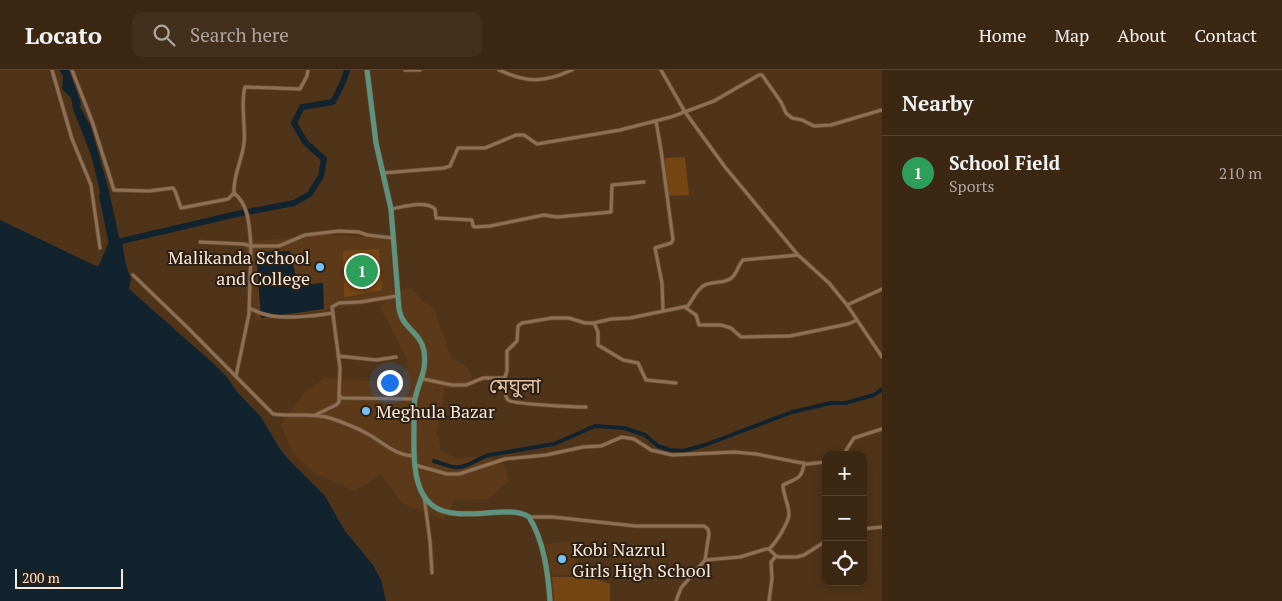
<!DOCTYPE html>
<html lang="en">
<head>
<meta charset="utf-8">
<style>
  :root { --surface:#3c2713; --page:#432f1c; --text:#f1f3f6; --muted:#aca5a0; --line:#543; --accent:#ea580c }
  body { margin:0; font-family:"PT Serif","Noto Sans Bengali",serif; background:var(--page); color:var(--text) }
  .controls { position:absolute; right:15px; bottom:15px; display:grid; overflow:hidden; border-radius:10px; box-shadow:0 2px 8px #0003 }
  .controls button { width:45px; height:45px; display:grid; place-items:center; padding:0; border:0; border-bottom:1px solid var(--line); background:var(--surface); color:var(--text); font:25px sans-serif }
  .scale { position:absolute; left:15px; bottom:12px; width:108px; box-sizing:border-box; padding-left:5px; border:2px solid #f9e7d7; border-top:0; font-size:14px; line-height:18px; white-space:nowrap; color:#f9e7d7; -webkit-text-stroke:4px #2c1f13; paint-order:stroke }
  .you { position:absolute; left:389px; top:312px; width:18px; height:18px; margin:-12px; border:4px solid #fff; border-radius:50%; background:#1a73e8; box-shadow:0 0 0 8px #1a73e833 }
  .badge { display:grid; place-items:center; width:32px; height:32px; border-radius:50%; background:var(--accent); color:#fff; font-size:16px; font-weight:700 }
  .pin { position:absolute; translate:-50% -50%; border:2px solid #fff; box-shadow:0 1px 5px #0006 }
  .list { margin:0; padding:0; list-style:none }
  h2 { display:flex; justify-content:space-between; align-items:center; height:65px; margin:0; padding:0 20px; font-size:21px }
  h2 small { font-size:16px; font-weight:400; color:var(--muted) }
  .list li { display:grid; grid-template-columns:32px 1fr auto; gap:15px; align-items:center; box-sizing:border-box; height:75px; padding:0 20px; border-top:1px solid var(--line) }
  .list b { display:block; font-size:19px; white-space:nowrap }
  .list p { margin:0; font-size:16px; white-space:nowrap; color:var(--muted) }
  .list em { font-size:16px; font-style:normal; color:var(--muted) }
  .icon { flex:none; width:28px; height:28px; fill:none; stroke:currentColor; stroke-width:2; stroke-linecap:round; stroke-linejoin:round }
  .map { position:relative; flex:none; width:882px; height:531px; overflow:hidden }
  header { display:flex; align-items:center; gap:30px; box-sizing:border-box; height:70px; padding:0 25px; background:var(--surface); border-bottom:1px solid var(--line) }
  header strong { font-size:24px }
  nav { display:flex; gap:28px; margin-inline-start:auto; font-size:18px }
  .search { width:350px; height:45px; background:var(--page); display:flex; align-items:center; gap:12px; box-sizing:border-box; padding:0 18px; border-radius:10px; color:var(--muted); font-size:19px }
  main { display:flex }
  aside { flex:1; background:var(--surface) }
  .map>svg:first-child { display:block }
  .built { fill:#5c3a19 }
  .green { fill:#754614 }
  .water { fill:#122330 }
  .lines { fill:none; stroke-linecap:round; stroke-linejoin:round }
  .canal { stroke:#122330; stroke-width:4 }
  .river { stroke:#122330; stroke-width:6 }
  .street-casing { stroke:#685038; stroke-width:4.5 }
  .primary-casing { stroke:#685038; stroke-width:6 }
  .street { stroke:#907054; stroke-width:3 }
  .primary { stroke:#5e937f; stroke-width:5 }
  .poi-dot { fill:#77c0f7; stroke:#2c1f13; stroke-width:2 }
  .labels { text-anchor:middle; dominant-baseline:central; stroke-width:4; stroke-linejoin:round; paint-order:stroke }
  .poi-label { font-size:18px; fill:#f9e7d7; stroke:#2c1f13; text-anchor:start }
  .quarter-label { font-size:20px; fill:#e3c0a1; stroke:#2c1f13 }
</style>
</head>
<body>
<header>
<strong>Locato</strong>
<div class="search"><svg class="icon" aria-label="search" viewBox="0 0 24 24"><circle cx="10" cy="10" r="6"/><path d="M15 15l6 6"/></svg>Search here</div>
<nav><a>Home</a><a>Map</a><a>About</a><a>Contact</a></nav>
</header>
<main>
<div class="map">
<svg width="882" height="531" viewBox="0 0 882 531">
  <rect width="100%" height="100%" fill="#503419"/>
  <path class="built" d="M319,165L390,168L394,222L412,218L421,230L434,239L451,287L466,297L472,307L468,317L445,319L437,363L442,382L456,388L485,386L504,395L509,411L488,429L454,430L444,450L402,433L381,404L355,421L314,403L293,384L281,354L305,322L325,308L400,313L408,292L380,237L385,231L255,251L245,171L247,172Z
    M574,471L576,504L552,506L545,474Z"/>
  <path class="green" d="M685,87L689,125L668,126L665,88Z
    M379,179L382,220L344,227L343,181Z
    M552,507C572,507 592,506 610,514V531H554Z"/>
  <path class="water" d="M59,0H66L76,29L91,57L109,121L119,167L122,173L126,195L131,209L129,219L215,295L227,307L237,322L261,347L280,379L289,390L325,426L345,461L373,495L381,510L386,531H0V150L98,197L111,167L109,157L91,85L73,39L71,28L62,19L63,6Z
    M290,181L298,215L323,213L324,239L261,248L256,182Z"/>
  <g class="lines">
    <path class="canal" d="M434,391C441,393 448,396 454,397C466,399 478,388 489,385L554,374L595,356L624,358L645,365L658,376L670,380L683,381L705,375L792,342L831,333H845L874,325L882,319"/>
    <path class="river" d="M66,0L78,34
      M102,126L112,174
      M113,173L237,144L294,133L310,124L321,106L324,89L305,72L294,53L302,37L333,32L343,12L347,0"/>
    <g class="street-casing">
      <path id="street" d="M52,0L72,69L91,115L100,178
        M72,0L92,51L114,120L149,121L173,118L175,121L181,138L228,129L234,123C233,105 242,91 244,73C246,55 240,35 245,17L300,19L307,6L308,0
        M405,0H420
        M499,0C527,13 544,13 572,0
        M661,0L685,42L725,97L798,185L829,213L847,235L882,219
        M656,51L661,80L673,170L671,173L655,178L662,213L663,240
        M383,103L444,98L450,96L458,78H485L516,65H524L537,74L620,60L671,47L714,31L759,5H762L781,32L786,43L792,48L802,50L814,56L831,55L882,40
        M234,123C250,136 249,157 251,176H279L305,165L339,161L359,162L367,165L393,168
        M391,139C403,137 426,130 435,139L436,148L472,150L473,156L475,157L490,156L544,145L557,147L611,142L612,115L644,112
        M200,172L243,174L251,176L249,244L236,306
        M133,205L188,258L273,344C292,347 312,342 330,348C342,352 355,357 366,363C383,372 394,385 414,386
        M397,226L360,232L339,233L332,237L340,298L339,325L342,328L415,329
        M847,235L882,287
        M249,238C254,240 259,243 264,244C281,250 315,246 333,243
        M686,238L696,245L699,255H721L731,258L741,267L790,266L848,254L857,250
        M594,253L598,262V275L623,290L638,293L646,310L676,313
        M338,286L376,290L396,287
        M505,307C505,313 504,327 508,330C512,334 575,337 586,337
        M423,309L452,315H466L483,308H502L505,307L507,301V281L517,271L518,256L522,253L552,248H569L585,253H594L611,249L630,248L688,236C692,230 697,220 703,216C710,211 722,214 730,209C738,204 737,196 743,190L798,185
        M315,345L336,335L339,332V326
        M843,385L854,368L882,359
        M415,395L447,404H459L505,389L546,385L583,377L601,376L622,367L634,369L651,380L672,385L734,382L756,384L807,394L826,392
        M424,426L430,471L432,503
        M529,447H553L635,456H704L708,459L709,464L705,490
        M863,459L882,457
        M769,479C776,473 789,452 789,444C789,435 783,425 783,415C796,408 802,410 804,393
        M676,531L681,518L705,490L740,487L766,479H769L776,486L780,487H797L804,485L826,471
        M769,531L772,508L771,492L776,486"/>
    </g>
    <g class="primary-casing">
      <path id="primary" d="M367,0L376,73L391,139L399,239C400,243 401,247 403,250C410,261 422,267 424,281C427,302 419,310 415,329C413,338 414,347 414,356C414,379 411,419 432,435C456,455 509,433 529,447C544,471 548,503 550,531"/>
    </g>
    <use href="#street" class="street"/>
    <use href="#primary" class="primary"/>
  </g>
  <g class="poi-dot">
    <circle cx="320" cy="197" r="5"/>
    <circle cx="366" cy="341" r="5"/>
    <circle cx="562" cy="489" r="5"/>
  </g>
  <g class="labels">
    <g class="poi-label">
      <text x="310" y="187" text-anchor="end">Malikanda School<tspan x="310" dy="21">and College</tspan></text>
      <text x="376" y="341">Meghula Bazar</text>
      <text x="572" y="479">Kobi Nazrul<tspan x="572" dy="21">Girls High School</tspan></text>
    </g>
    <g class="quarter-label">
      <text x="515" y="315">মেঘুলা</text>
    </g>
  </g>
</svg>
<div class="controls">
<button>+</button>
<button>−</button>
<button><svg class="icon" aria-label="locate" viewBox="0 0 24 24"><circle cx="12" cy="12" r="6"/><path d="M12 2v4M12 18v4M2 12h4M18 12h4"/></svg></button>
</div>
<div class="scale">200 m</div>
<div class="you"></div>
<div class="pin badge" style="left:362px;top:201px;background:#2e9e5b">1</div>
</div>
<aside>
<h2>Nearby<small></small></h2>
<ul class="list">
<li><span class="badge" style="background:#2e9e5b">1</span><div><b>School Field</b><p>Sports</p></div><em>210 m</em></li>
</ul>
</aside>
</main>
</body>
</html>
